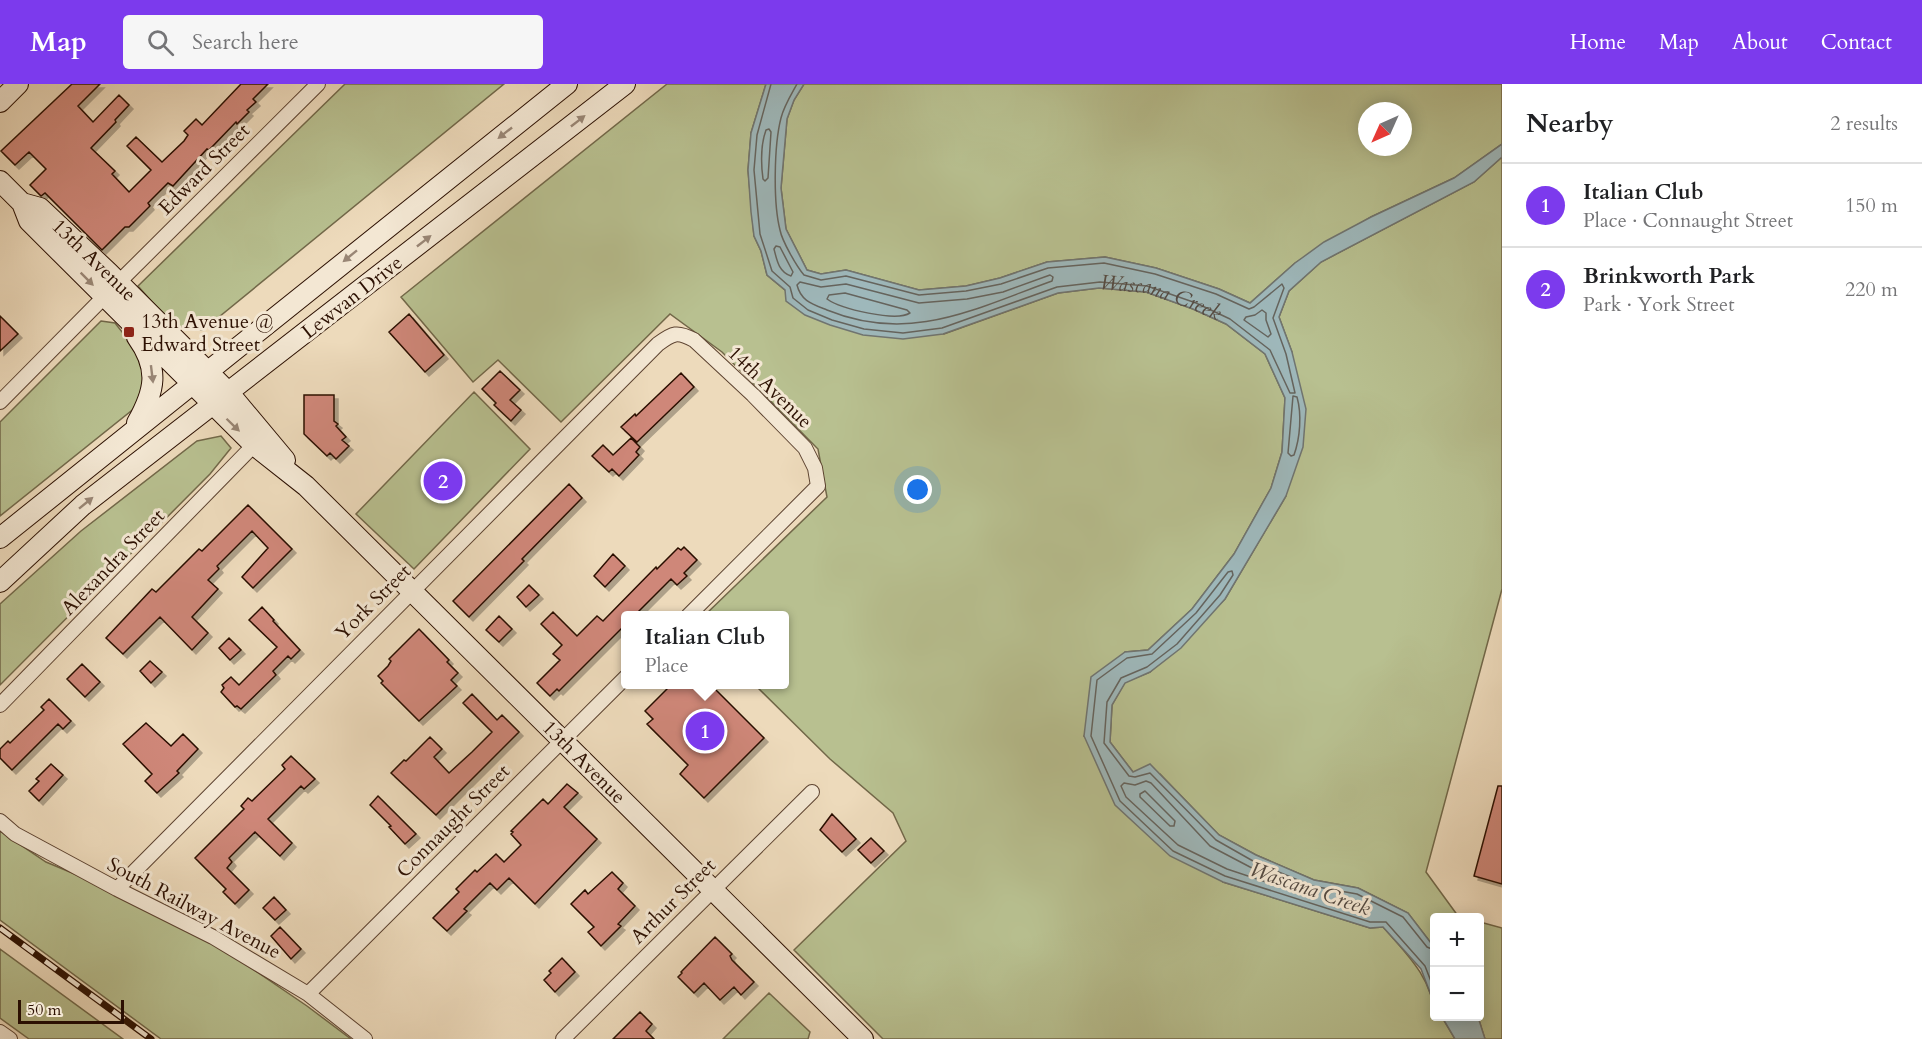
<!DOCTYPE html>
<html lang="en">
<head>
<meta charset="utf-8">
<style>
  :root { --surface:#fff; --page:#f6f6f6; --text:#202124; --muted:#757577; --line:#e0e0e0; --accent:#7c3aed }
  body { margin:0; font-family:Cardo,serif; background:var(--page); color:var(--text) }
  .controls { position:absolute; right:18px; bottom:18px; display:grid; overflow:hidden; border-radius:6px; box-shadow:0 3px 15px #0003 }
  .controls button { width:54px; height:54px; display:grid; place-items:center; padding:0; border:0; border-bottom:2px solid var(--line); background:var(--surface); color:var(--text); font:30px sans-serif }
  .compass { position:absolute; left:1358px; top:18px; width:54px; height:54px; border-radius:50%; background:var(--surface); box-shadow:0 3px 15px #0003; rotate:225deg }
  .scale { position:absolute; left:18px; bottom:15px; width:106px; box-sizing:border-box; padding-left:6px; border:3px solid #2c1002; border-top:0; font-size:16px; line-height:21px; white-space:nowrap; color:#2c1002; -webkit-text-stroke:4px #f3e7d3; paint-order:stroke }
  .you { position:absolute; left:918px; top:406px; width:21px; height:21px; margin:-15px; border:4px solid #fff; border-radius:50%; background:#1a73e8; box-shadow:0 0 0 9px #1a73e833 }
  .badge { display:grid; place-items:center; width:39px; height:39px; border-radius:50%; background:var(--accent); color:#fff; font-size:20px; font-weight:700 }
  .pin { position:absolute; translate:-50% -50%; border:3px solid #fff; box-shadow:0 2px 6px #0006 }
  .popup { position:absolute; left:621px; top:527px; width:168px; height:78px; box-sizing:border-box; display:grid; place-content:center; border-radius:6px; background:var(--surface); filter:drop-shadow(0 2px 4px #0005); font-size:20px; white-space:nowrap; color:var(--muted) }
  .popup b { font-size:22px; color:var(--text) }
  .popup::after { content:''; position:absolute; left:50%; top:100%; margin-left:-12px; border:12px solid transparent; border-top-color:var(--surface) }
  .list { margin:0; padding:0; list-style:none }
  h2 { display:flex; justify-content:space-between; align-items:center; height:78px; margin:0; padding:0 24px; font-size:26px }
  h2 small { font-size:20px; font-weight:400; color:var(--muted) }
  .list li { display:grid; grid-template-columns:39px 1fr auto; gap:18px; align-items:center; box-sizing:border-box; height:84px; padding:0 24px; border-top:2px solid var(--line) }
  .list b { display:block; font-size:22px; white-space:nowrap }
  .list p { margin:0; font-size:20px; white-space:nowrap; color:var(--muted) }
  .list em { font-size:20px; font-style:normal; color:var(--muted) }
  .icon { flex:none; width:33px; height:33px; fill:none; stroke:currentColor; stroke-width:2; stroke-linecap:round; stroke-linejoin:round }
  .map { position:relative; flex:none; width:1502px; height:955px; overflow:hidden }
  header { display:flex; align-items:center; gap:36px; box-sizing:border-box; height:84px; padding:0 30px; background:var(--accent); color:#fff }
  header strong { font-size:28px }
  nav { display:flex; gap:33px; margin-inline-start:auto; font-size:21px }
  .search { width:420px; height:54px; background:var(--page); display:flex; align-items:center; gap:15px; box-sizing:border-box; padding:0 21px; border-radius:6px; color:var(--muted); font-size:22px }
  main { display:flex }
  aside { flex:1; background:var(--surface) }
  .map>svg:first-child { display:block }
  .green { fill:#b8c090; stroke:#726849; stroke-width:1.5; fill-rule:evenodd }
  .water { fill:#9eb8bb; stroke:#707571; stroke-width:1.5 }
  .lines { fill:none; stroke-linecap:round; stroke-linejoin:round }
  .shore { stroke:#65645e; stroke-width:1.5 }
  .building { fill:#cf8779; stroke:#2c1002; stroke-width:1.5; filter:url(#shadow) }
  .street-casing { stroke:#5c4230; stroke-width:16 }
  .secondary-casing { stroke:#2c1002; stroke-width:22 }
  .street { stroke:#f3e7d3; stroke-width:14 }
  .secondary { stroke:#f3e7d3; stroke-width:20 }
  .rail-casing { stroke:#2c1002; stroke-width:7 }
  .rail { stroke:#f3e7d3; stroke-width:4.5; stroke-dasharray:14; stroke-linecap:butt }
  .oneway { fill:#998675 }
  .poi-dot { fill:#8f2418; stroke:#f3e7d3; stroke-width:2 }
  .labels { text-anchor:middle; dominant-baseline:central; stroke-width:6; stroke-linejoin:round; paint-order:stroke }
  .street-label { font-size:20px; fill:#2c1002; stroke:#f3e7d3 }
  .poi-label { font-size:20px; fill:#2c1002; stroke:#f3e7d3; text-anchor:start }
  .water-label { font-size:21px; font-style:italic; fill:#544b43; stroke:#f3e7d3 }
</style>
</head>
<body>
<header>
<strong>Map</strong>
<div class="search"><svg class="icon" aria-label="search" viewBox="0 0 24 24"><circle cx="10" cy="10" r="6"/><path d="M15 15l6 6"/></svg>Search here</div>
<nav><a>Home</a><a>Map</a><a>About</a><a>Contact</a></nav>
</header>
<main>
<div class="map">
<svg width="1502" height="955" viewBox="0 0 1502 955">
  <defs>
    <filter id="shadow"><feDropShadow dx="4" dy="4" stdDeviation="0" flood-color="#0004"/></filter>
  </defs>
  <rect width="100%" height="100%" fill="#eddabb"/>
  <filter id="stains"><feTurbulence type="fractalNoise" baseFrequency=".00333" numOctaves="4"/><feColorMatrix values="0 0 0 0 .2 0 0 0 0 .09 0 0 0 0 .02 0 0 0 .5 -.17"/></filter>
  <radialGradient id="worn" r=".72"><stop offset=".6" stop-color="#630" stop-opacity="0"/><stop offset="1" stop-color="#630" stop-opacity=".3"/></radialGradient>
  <path class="green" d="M345,0H504L203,246L173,242L138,202Z
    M667,0H766L751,49L748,86L754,152L761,167L767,191L785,206L944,250L1058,209L1099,204L1146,208L1193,225L1226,240L1265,270L1285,314L1282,368L1271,404L1234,470L1192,525L1148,566L1125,568L1084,652L1223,798L1370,844L1383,843C1406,869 1434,896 1434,932L1442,933L1455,955H883L794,866L906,757L893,729L830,675L755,601L784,600V532L705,531L827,413L818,365L722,268L670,230L561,338L498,276L473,298L401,213Z
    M804,0H1502V60L1454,94L1371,133L1295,179L1250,219L1219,205L1156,184L1105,173L1047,178L1000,194L966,202L919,206L846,186L821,190L807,186L786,145L781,104L787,35L794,16ZM1367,27H1403V63H1367Z
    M1502,73V505L1426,788L1458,832L1463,833L1434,834V863L1408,829L1358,804L1314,796L1256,771L1219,751L1160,690L1133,688L1110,658L1112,621L1125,598L1150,588L1225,515L1286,412L1292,268L1279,233L1289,207L1321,178L1474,98Z
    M101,237L115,239L138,268L145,300L136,323L0,432V338Z
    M474,308L530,365L414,485L356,430Z
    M221,352L231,364L210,390L0,601V520L81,447L197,357Z
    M0,747L46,778L113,806L206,853L307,922L351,955H161L0,836Z
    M1480,838L1502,844V955H1485L1478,933L1480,932Z
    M0,865L123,955H29L0,934Z
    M769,909L810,948L808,955H723Z"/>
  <path class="water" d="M766,0H804L794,16L787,35L781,104L786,145L807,186L821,190L846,186L919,206L966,202L1000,194L1047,178L1105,173L1156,184L1219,205L1250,219L1295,179L1324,158L1371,133L1454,94L1502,60V73L1474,98L1321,178L1289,207L1279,233L1292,268L1306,325L1303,363L1286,412L1225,515L1181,564L1150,588L1125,599L1112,621L1110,658L1133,688L1150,680L1219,751L1256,771L1314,796L1358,804L1408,829L1434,863V919L1421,885L1383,843L1370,844L1223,798L1170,772L1115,721L1084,652L1091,593L1125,568L1148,566L1192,525L1234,470L1271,404L1282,368L1285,314L1265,270L1226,240L1193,225L1146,208L1099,204L1058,209L943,250L903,255L863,251L830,241L805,231L786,217L785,206L767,191L761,167L754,152L751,128L748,86L751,49Z
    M1442,933H1478L1485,955H1455Z"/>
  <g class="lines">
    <g class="shore">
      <path id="s1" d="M771,0L757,51L754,86L760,150L772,187L790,203L793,214L808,226L832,236L864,245L903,249L942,244L1057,203L1100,198L1147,202L1196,219L1230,235L1270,266L1290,309H1295L1286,270L1273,234L1284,204L1282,200L1254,223L1249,225L1216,210L1155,190L1104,179L1048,184L1001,200L966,207L919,211L846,192L821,196L804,191C797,183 782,157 780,146C773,119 774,61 781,34C784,22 791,11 797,0"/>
      <path d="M769,45L771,48L768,94L765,97L763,95C761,80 761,60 766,46Z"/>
      <path d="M776,162L780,163L793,188L791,192C779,188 777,177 774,165Z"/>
      <path d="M1050,191L1053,193L1052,197C974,225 910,260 827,226C812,220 801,217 797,201L800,198L821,203L846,200L919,219L967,215L1003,208Z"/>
      <path d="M845,209L907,226L910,229C896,238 841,225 827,215L829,211Z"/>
      <path d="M1262,226L1266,229V236L1271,250L1268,253L1244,236L1246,233L1255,231Z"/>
      <path d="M1293,312L1297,313C1302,331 1300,354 1294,371L1291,372L1288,369Z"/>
      <path d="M1146,697L1151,699L1210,762L1250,783L1280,796L1281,801L1278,802L1227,785L1178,761L1126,713L1121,702L1124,699L1135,701Z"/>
      <path d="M1145,707L1175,737L1174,742H1170L1140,713V710Z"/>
      <path d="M1339,814L1354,817L1365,822L1366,826L1362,828L1337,820L1335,816Z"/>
      <path d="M1434,866L1427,863L1403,833L1357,810L1312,802L1253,777L1216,756L1150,689L1135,693L1129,692L1104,659L1107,618L1121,594L1147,583L1177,560L1220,511L1233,491L1232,487L1228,488L1196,529L1152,570L1127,574L1097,596L1091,652L1120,717L1173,767L1225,792L1370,838H1386L1425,882L1434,905"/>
    </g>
  </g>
  <path class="building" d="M72,0H100L78,22L93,38L119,11L129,21L115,36L116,38L91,64L115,87L112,90L129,108L151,86L127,62L136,53L162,78L184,57L188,51L184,47L196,35L202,41L241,0H268L253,15L256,18L247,26L249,28L237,40L236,38L209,66L207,65L173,102L168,99L148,119L150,122L129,143H125L102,166L45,109L41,112L30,101L46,85L29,68L15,81L1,67Z
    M409,230L444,271L425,288L389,248Z
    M0,232L18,250L0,267Z
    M500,287L520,306L510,316L521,326L511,337L494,321L496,319L482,305Z
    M681,289L694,303L637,358L621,343L635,330L636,332Z
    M304,311H334V337L338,340L336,342L346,353L342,356L349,362L336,375L330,369L327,372L304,350Z
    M631,354L640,363L636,368L639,371L619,392L612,385L609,388L592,372L603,361L613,371Z
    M569,400L582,414L522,475L524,477L469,533L453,517Z
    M248,421L292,465L253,504L242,493L268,464L252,447L217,482L219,485L208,496L218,505L192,533L208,549L192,566L160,533L123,570L106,554L152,505L156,508L199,465L202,467Z
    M684,463L697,476L684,489L687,492L677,501L671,495L635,531H626V540L559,607L557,605L550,612L537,599L560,576L553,570L562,561L541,540L553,528L577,552L597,532L603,537L656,483L657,485L678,464L681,466Z
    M613,470L625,482L605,503L594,492Z
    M529,501L539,511L526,523L517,513Z
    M262,523L274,536L273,537L300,566L291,575L288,572L273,587L276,591L241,625L237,622L235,623L221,608L224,604L222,601L231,593L239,601L277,563L249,536Z
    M499,532L512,545L499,558L486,546Z
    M419,545L449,576L447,578L458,589L451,596L457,602L419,637L381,599L383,597L378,592L388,582L391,577L389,575Z
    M229,554L241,566L230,576L219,564Z
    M150,577L162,588L151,599L140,587Z
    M82,580L100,598L85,613L67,595Z
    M672,600H691L704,614L714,604L764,654L704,714L680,690L688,681L647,640L653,635L645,627Z
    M472,610L497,636L502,631L519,648L436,731L391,689L404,676L406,677L430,653L442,665L434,673L449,689L472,668L492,648L463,619Z
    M49,615L71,637L63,645L58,640L12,686L0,674V665L8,657L10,659L44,626L41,623Z
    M146,639L171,662L183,650L198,665L177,687L179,689L157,709L145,697L152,690L123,660Z
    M291,672L315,695L304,705L301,702L268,735L292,759L280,772L255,748L229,774L232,778L227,784L249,806L235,820L223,808L226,805L195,774L244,725L241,722L248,714L252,717L285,685L282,681Z
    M51,680L63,691L39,717L29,707L39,697L36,695Z
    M567,700L578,709L564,723L597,755L535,820L509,794L497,806L490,799L464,825L467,827L447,847L433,834L459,808L456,805L475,786L477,788L496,770L504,778L521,761L511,750L513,748L511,747L543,715L548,720Z
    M1498,702H1502V800L1474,792Z
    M378,712L416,750L405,760L389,743L391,742L370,721Z
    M832,730L856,755L842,768L820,746Z
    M871,754L884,767L871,779L858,766Z
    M612,788L623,799L618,805L635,822L618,840L621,842L601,862L588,848L594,843L571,820L585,806L588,810Z
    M274,813L286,826L275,836L263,824Z
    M280,843L301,865L291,875L271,852Z
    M715,853L732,870L730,872L732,876L754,898L741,911L734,903L720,916L704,899L694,909L678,893L682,889L681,888Z
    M562,874L575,888L555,908L544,896L551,889L549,887Z
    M640,928L652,940L646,947L654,955H613Z"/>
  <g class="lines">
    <g class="street-casing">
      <path id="street" d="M119,198L318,0
        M0,318L104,213
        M0,621L254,361
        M0,737L15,750L117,805L213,853L308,910L365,955
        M117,805L658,260C673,249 677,247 694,256L753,311L805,364L815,384L818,402L688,532
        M308,910L626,593
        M0,948L10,955
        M563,955L812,708"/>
    </g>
    <g class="secondary-casing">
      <path id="secondary" d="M0,18L18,0
        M0,97L22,119L29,137L254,361L306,402L863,955
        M22,119L40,124L109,189L229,309L285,376
        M137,253C160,285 155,307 137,339
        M0,454L567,0
        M0,498L83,421L625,0"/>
    </g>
    <use href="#street" class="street"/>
    <use href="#secondary" class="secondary"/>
    <g class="rail-casing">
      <path id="rail" d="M0,844L151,955"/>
    </g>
    <use href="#rail" class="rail"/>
  </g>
  <defs><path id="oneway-solid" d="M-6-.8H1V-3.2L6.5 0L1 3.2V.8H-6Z" transform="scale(1.5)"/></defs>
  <g class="oneway">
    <use href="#oneway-solid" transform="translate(578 37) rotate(-38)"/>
    <use href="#oneway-solid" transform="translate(505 49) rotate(142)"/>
    <use href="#oneway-solid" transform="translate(424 157) rotate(-38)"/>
    <use href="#oneway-solid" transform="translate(350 172) rotate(141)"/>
    <use href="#oneway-solid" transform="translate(87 195) rotate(45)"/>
    <use href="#oneway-solid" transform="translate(152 290) rotate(83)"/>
    <use href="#oneway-solid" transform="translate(233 341) rotate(44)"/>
    <use href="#oneway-solid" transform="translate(86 419) rotate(-39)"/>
  </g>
  <rect class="poi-dot" x="123" y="242" width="12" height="12" rx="3"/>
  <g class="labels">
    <g class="street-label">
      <text transform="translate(204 85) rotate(-45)">Edward Street</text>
      <text transform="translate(94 176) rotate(44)">13th Avenue</text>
      <text transform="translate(352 213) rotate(-38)">Lewvan Drive</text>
      <text transform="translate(770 303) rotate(44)">14th Avenue</text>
      <text transform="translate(113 478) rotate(-46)">Alexandra Street</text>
      <text transform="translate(373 518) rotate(-45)">York Street</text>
      <text transform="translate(584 678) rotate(45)">13th Avenue</text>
      <text transform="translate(453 737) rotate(-45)">Connaught Street</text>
      <text transform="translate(673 817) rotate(-45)">Arthur Street</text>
      <text transform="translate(194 824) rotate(28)">South Railway Avenue</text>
    </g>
    <g class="poi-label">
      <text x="141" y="237">13th Avenue @<tspan x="141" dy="23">Edward Street</tspan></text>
    </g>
    <g class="water-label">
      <text stroke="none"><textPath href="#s1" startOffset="612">Wascana Creek</textPath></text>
      <text transform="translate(1310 805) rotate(19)">Wascana Creek</text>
    </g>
  </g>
  <rect width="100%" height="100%" filter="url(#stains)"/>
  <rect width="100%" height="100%" fill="url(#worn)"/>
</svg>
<div class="controls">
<button>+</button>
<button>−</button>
</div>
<svg class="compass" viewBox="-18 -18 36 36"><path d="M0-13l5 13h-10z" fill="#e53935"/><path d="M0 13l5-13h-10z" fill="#757577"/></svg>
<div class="scale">50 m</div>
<div class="you"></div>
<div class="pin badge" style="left:705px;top:647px">1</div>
<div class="popup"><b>Italian Club</b>Place</div>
<div class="pin badge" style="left:443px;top:397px">2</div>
</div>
<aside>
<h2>Nearby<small>2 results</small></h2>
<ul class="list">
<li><span class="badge">1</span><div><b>Italian Club</b><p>Place · Connaught Street</p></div><em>150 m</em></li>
<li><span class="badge">2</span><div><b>Brinkworth Park</b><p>Park · York Street</p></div><em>220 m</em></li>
</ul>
</aside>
</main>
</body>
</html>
